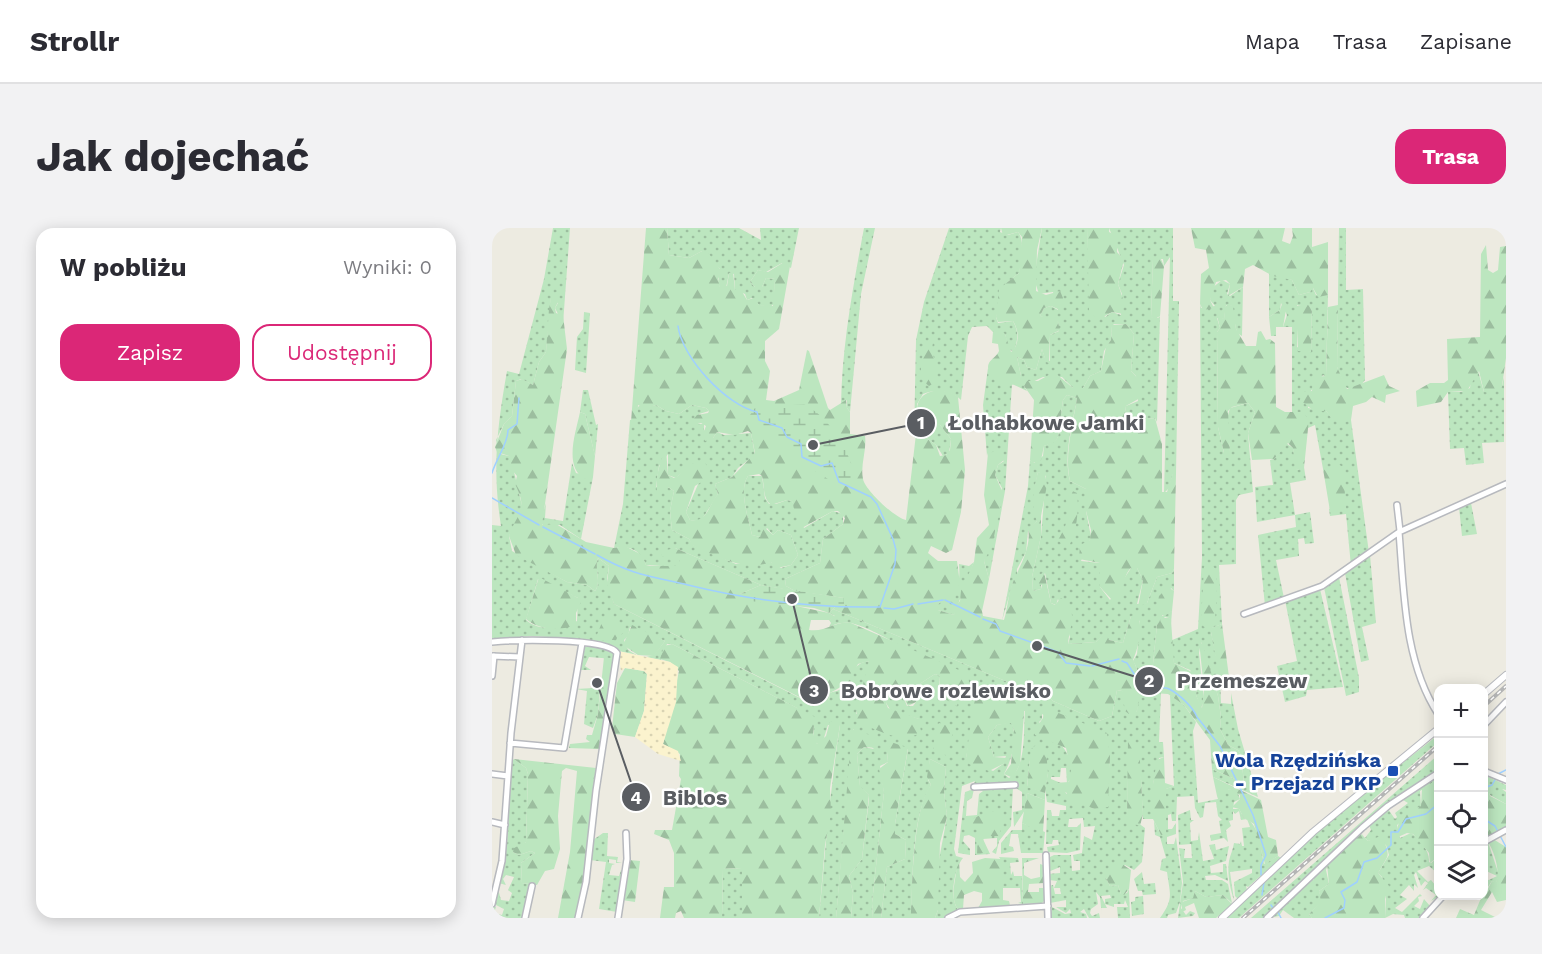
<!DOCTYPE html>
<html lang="pl">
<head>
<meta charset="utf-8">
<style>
  :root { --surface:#fff; --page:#f2f2f3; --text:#2b2b33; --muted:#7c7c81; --line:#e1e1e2; --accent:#db2777 }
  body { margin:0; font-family:"Work Sans",sans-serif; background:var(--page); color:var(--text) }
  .controls { position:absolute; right:18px; bottom:18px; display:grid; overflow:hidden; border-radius:12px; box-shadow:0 3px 15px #0003 }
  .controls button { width:54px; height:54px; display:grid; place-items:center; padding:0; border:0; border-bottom:2px solid var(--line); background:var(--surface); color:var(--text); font:30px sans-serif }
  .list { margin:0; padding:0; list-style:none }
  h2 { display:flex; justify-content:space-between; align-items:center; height:78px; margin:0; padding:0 24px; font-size:26px }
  h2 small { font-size:20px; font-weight:400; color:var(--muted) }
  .actions { display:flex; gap:12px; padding:18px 24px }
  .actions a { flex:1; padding:14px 0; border:2px solid var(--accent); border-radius:18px; text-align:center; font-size:21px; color:var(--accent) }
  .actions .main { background:var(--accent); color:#fff }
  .icon { flex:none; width:33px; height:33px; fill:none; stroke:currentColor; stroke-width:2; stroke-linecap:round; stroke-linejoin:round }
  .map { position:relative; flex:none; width:1014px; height:690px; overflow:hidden; border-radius:18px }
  header { display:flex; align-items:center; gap:36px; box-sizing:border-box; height:84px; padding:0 30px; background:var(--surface); border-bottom:2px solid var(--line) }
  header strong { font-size:28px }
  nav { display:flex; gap:33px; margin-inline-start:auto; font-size:21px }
  .intro { display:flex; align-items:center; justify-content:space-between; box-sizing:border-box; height:144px; padding:0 36px }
  h1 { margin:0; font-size:42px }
  .button { padding:15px 27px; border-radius:18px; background:var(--accent); color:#fff; font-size:21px; font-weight:700 }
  main { display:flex; gap:36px; padding:0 36px }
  aside { flex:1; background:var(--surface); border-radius:18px; box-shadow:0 3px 15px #0003 }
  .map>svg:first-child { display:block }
  .grass { fill:url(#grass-dots); fill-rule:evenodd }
  .forest { fill:url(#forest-firs) }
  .wetland { fill:url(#wetland-marsh) }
  .sand { fill:url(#sand-dots) }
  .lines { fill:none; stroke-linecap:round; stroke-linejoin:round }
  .stream { stroke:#9fd0ff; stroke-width:1.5 }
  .minor-casing { stroke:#b7b9be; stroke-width:8 }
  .tertiary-casing { stroke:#b7b9be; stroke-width:8 }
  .minor { stroke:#fff; stroke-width:5 }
  .tertiary { stroke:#fff; stroke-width:6 }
  .rail-casing { stroke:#b4b5b5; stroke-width:4 }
  .rail { stroke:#fff; stroke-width:1.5; stroke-dasharray:4.5; stroke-linecap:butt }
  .transit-dot { fill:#1a4fb4; stroke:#fff; stroke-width:2 }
  .labels { text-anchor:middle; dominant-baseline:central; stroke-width:5; stroke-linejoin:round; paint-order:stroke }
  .transit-label { font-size:20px; font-weight:bold; fill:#164399; stroke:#fff; text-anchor:end }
  .leader { fill:none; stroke:#5a5d62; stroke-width:2 }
  .callout-dot { fill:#5a5d62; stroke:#fff; stroke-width:2 }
  .mark-label { font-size:18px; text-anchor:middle; font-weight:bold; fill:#fff }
  .callout-label { font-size:21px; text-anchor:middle; font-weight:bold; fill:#5a5d62; stroke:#fff; stroke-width:5; stroke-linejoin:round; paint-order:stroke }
</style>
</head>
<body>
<header>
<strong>Strollr</strong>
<nav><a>Mapa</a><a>Trasa</a><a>Zapisane</a></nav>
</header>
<div class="intro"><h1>Jak dojechać</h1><a class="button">Trasa</a></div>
<main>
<aside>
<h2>W pobliżu<small>Wyniki: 0</small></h2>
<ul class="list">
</ul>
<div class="actions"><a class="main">Zapisz</a><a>Udostępnij</a></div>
</aside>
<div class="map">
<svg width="1014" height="690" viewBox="0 0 1014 690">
  <defs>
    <pattern id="grass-dots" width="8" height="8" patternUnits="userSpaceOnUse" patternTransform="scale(1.5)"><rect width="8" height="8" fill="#bce6bf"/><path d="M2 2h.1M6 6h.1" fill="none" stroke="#9cbe9f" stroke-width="1.8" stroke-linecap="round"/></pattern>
    <pattern id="forest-firs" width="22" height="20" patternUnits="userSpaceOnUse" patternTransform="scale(1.5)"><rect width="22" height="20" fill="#bce6bf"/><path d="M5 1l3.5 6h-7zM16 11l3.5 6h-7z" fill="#9cbe9f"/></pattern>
    <pattern id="wetland-marsh" width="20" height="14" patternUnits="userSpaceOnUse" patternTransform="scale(1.5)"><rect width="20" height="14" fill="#bce6bf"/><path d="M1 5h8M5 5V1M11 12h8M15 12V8" fill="none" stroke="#9cbe9f"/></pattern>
    <pattern id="sand-dots" width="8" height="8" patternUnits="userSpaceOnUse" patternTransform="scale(1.5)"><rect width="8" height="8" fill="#fbf3ce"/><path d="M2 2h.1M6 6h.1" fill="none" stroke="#d9d3b3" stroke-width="1.8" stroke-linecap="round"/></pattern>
  </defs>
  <rect width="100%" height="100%" fill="#edebe1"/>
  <path class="grass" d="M61,0H78L71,96L63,80L66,75L59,70L54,124L47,134L41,157L29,151L24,153L20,188L12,196L4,212L8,226L17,228L19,231L31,282L17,308L20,323L75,354L95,357L103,363C110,355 102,340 106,330L117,338L115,351L122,376L320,476L337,472L338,465C341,463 344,464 347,462C361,454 358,434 378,433V438L364,486L427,491L399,483L394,475C396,467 401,462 409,463L415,478H421L424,474L426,457L443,446L448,448L447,464L474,459C445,442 389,402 359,395C353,394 343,395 337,399L339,395L337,392L343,388L337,385L341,381L547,467H555L561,473L607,493L620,488L625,462L630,463L645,484C645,466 651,448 641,433L645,426L648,393L639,388L631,415L617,412L611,407L604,414L576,416L578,409L566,371L564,377L559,375L553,345L545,356H549V361L541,363L540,349L549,308L554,248L546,244L543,259L545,293L536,303L534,324L525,341V348L521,354L510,393L536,258L538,232L542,235L551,228L552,218L563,213L566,209L571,172L575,167L585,170C581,195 571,227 578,253L594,261V283L599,309L589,333L608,335V359L618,372L639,340H645L651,352L645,376L655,375L665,349L680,345L682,341V363L679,360L670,388L680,383L679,396L677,390L673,389L665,397L659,455L652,460L661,465L669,464L667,514H671L672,529L667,530L661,556V591H651L649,551L637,512L635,587L653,600L650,634L642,642L633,637L614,650L618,658L626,657L629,666L635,665L637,661L638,690H626L625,679H636L633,672L632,676H622V679L613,676V671L619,670L618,667L609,668L615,680H609L610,690L608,669L604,664L606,676L599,681L598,685L600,688L607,685L608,690H597L592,681L588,684L594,686L595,690H558L560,679L573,686L579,685L578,681L574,685L564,679H574V672L558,675L557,658L561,657L563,666H569L568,660H562L565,653L557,652L556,646L568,645V639L556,644V630L562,627H579L580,643L588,642V633H582L581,627L590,625L592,608L600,612L603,598L592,599L591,590L577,591L576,599H585L589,595L588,622L575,625L556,624L555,619L567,617L566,612H561L560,616H554L555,582H559L560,588H567L568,582H574V578L555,574L553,561L556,545L538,532L535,558L553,565V572L535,565L533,582L522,599L521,584L530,582V564L524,560L525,553L481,558L483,553L470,558L462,621L464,628L471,630C463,639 456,670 467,683L454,690H443L446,682V637L455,589L452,563L454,539L438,531L436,552L439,557C419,589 421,651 419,690H389L395,639L413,631L414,612L403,606V596L416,521L395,524L396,534L388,538L392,564L380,675L381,690H359L361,665L357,648L370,631L377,571V567L368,559L365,526L372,519L382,521L361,501L344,690H327C333,625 338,562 348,497H336L331,513L325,516L321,511L322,494L305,480L180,416H175L169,432L154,429L162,427L173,413L138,399L136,408L132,412C135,422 137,424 146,427L126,423L117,417L72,410L39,408L0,412V297L9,298C0,241 5,200 15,143L27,146L52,51ZM46,351L86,370L85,393C70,401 48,404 34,392ZM488,456L533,483C531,502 535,540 517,550L512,546C519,533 527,509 519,494L505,497L496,509L502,529L514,528L511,536L501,543L474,530ZM550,486L618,529L616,552L602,581L575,566L564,555L574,557L559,551V549H568L569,540H574L575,556C593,534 561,508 547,494L550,491Z
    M175,0H247L269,12L268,0H307L299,40L290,35L274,44L266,42L258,54L263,59H270L274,50L283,51L282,76L278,79L267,77L260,70L255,72L253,66L243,62L242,46L237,45L234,60L228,59L226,55L228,41L210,23L197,30L177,27Z
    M372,0H383L369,66L358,184L355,180V172L349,177C350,117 361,59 372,0Z
    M457,0H509L508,4L516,7L526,4C533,12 529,35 527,45L516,54L504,89L506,95L521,93C527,104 526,112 522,123L517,122L513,106L501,104L495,98L480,99L476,108L469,172C459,162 443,161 431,166L425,176L426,188L448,197L459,211L457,225L451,228L444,217L429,206L422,210L424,112L432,74Z
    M550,0H595L598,63L613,89L620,84L629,87L630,66L626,56L632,37L617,0H681V73H687L684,246H681L677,260L672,265L678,29L672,38L671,31H661L659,89L666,90L668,88L665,194L663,190L654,191L649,198L642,200L632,192L634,178L646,173L644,148L639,143L642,106L634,96H622L620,98L619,112L612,123L609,143L598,148L591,160H581L570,149H551L532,158L535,163L520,156L513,263L497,351L492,333L510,260L503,247L506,237L512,233L496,225L495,228L491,177L496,140C503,149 511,156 524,155L529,148L525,129L532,132L535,139L544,142L550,121L553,130L558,133V107L567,103L566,94L548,88L552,80L559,78L566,82L561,64L547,66L542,51Z
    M847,0H854V62L871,61L873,152L869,157L858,161L853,159L845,139Z
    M777,44L800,52L807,67L818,64L820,58L824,67H836L834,149L831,147L818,164L816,180L834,183L842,192H859L877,325L859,338L854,286L838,288L837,281H854L831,241L823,197L816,200L800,184V99H791L795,87L789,75L788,82L777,89ZM805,77L820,79L819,124L805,119Z
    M730,52L738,56L735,66L738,68L751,59L750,108L745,105L739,77H734L732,91L725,90L728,100L725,104L726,199L732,225L738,224L735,191L738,180L756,175L763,184L756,205L761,264L747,267L744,272V336L727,337L730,396L720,400L719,404L728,448L729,475L739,476V465L746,501L766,569L721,549L720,541L752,555L749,527L746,522L736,517L728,501L729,489L726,468L709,414L707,425L712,473L709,480L704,467L705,453L698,442L682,435L678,413L706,401L710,329L708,76L709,80L723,78L718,72L720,60Z
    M92,84L98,85L94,145L83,142L85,109L91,101Z
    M986,143L992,164L1010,158L1012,149V214L990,215L992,235L974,237L972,220L958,221L956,164H969L978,160L979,152Z
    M91,162H96L104,197L106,196L103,228L93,186L88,184Z
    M148,177L154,179L164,177L174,183L187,186L200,177L214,180L217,183L207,186L206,196H212V202L221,210L225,204L232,207L259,205L263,227L246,240L240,249L223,256L226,266L209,293L198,292L194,284L207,254L189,245L184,250L176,247V226L167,238L164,259H176L182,263L178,283L180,302L197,311L201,317L244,336L279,334L289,340L299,337L306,327L299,307L286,302L281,307L275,300L268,309L260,307C257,292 246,262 256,248H270L273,270L277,276H284L295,272L300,273L312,300L341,283L351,286V296L331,311L328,335L293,351L294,358L303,363L269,357L183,320L189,334L186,339L154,337C148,322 138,317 122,320L131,276L138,192L145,191V180Z
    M794,215L801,220L805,242L812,239L814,252L798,255L803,287L818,284L822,315L813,316L812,310L806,311L807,328L784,332L792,370L773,378L766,307L804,299L803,287L765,294L763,259L781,257L778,232L782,231Z
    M80,235L84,245L101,249L89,311L68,297H51L48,295L54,275L53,290L71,293Z
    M979,275L985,306L970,308L967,279Z
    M878,327L884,395L870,399L877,432L869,434L853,345Z
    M482,334L462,387L446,382V376C463,361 469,362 467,336L477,338Z
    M847,349L867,450V464L854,468L832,359Z
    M828,361L851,459L815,462L814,468L793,474L785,438L805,433L793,372Z
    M93,419H110L122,425V431L97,429L93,438L99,442H88Z
    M101,460H108L106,486L101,500L92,496L95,463L84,461Z
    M678,467L692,477L704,494L701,503L706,575L726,571L725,568L737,561L745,563L748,571L742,574L741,581H747L752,590C767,594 769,621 772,636L786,628L789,630L756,659L754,658L755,662L746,671L743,668L742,654L760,645V641L738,644L742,672C738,661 735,645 737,633C738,627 741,622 742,615L748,616L749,613L750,618H752L750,600L758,599L755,591L749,592L747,583L743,586L741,583V592L737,593L739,598L734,602L736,614L732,610L719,613L718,607L729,605L727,593L730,592L726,588L724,574L713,575L711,589L708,590L703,580L702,568L685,569L684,593H680L679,586L676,587V601H680L684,595V606L675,609V616H682L684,609L690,655L688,674L684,685L676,687L675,690H668C682,670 678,667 675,644L668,642L670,631L674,630L668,609L663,607L662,593L668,605L674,606V561L682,558Z
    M946,507V514L747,690H735L825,603Z
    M946,527V543L903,571L772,690H759Z
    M22,531L34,540L36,546L34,614L21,624L27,627L39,623L43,625L29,635L30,655L39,656L32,690H0L1,678L4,679L2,685L10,687L12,681L2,676L6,661L9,672L17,673L20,665L16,662L22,649L14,647L11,651L14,657L7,655L15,616L20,533Z
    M946,547V551L928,563L929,578L905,597L908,610L919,605C928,611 938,623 937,634L939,635L946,629V646L937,638L925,643L936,654L939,652L944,658L946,657L948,668L939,673L944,667L934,660L931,662L936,655L933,653L929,658L924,644L922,647L926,660L922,656V663L917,657L908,667L915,671L903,680L910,684L928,666L930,668L926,669L927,673L922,678L928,681L932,671L938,678L928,690H913L912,687L901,686L893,690L894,667L890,649L886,645L897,627L894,617L884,611L876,613L868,605L873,599L875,601L869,605L873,610L879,602L877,597L896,581L903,591L905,589L903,585L916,575L911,572L898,580L944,550L946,551Z
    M992,547L1014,557V562L1010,561L1014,564V576L998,567L996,563L992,565Z
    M521,559L519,598L507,613L504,626L500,624L505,618V610L491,611L498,626L483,627V610L477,607L472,608L471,613L478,621V627L466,625L473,564L482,561L480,570L475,573L474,588L485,587L487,566L491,563L487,562Z
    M698,582L699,592H702L698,595L699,613L706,612L707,604L711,633L722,631L717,617L723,616L724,622L737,618L734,633L718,638L719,645L731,644V636H734L736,653L723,647L713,648L714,652H730L736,656L740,675L731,667L714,669L703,663L702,670L691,673L689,680L694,687L698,683L703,685L701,688L686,690L691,654L687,620L693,621L692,630H700L699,616L687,617L686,587Z
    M530,595L553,604L551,625H529L526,606H519L517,618L521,619L522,623L509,626V615L520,602H530Z
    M111,605H116L115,628L126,629L125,634L130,635H124V632L117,631V635L123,636L120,637L117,647L127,648L129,642L132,643L125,684L107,681L114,634L98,632L101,612Z
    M996,614L1007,647L1004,655L1000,653L992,665V651L997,652L1005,648L992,642V617Z
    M507,629L526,630L527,634L518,635L519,647L521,643L522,648H530L531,676L526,675L529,674L528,660H511V672L517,673L518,678H509V632Z
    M838,631L834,642L837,656L827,663L830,674L817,686L820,690H802L791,682L787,688L777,690L818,651L822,652L821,648Z
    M250,640V690H230L231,641Z
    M650,644L652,656L663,655L664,666L651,667L652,686L640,688L639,674L643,673V669L651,668L650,663H646L642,651Z"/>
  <path class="forest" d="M154,0H175L177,27L197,30L210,23H215L230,44L226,51L228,59L235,58L237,45L241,44L243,62H249L255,72L262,70L267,77L281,78L283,51L274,50L270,59L265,61L258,54L266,42L276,44L292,34L298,38L287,101L273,113V133L278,143L274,172L282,173L307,162L315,122L317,123L336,180L338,182L354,172L355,180L358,184V206L373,208C375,222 368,237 371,251C373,262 403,290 414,292L424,206H429L444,217L448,228L454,227L458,222L459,211L448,197L436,195L426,188C420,163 449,156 466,169L473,242L469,284L460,322L454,325L439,318L436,325L446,333H465L468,356L460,368L446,376V382L462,387L463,378L468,373L469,363L482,334L485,310L497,297L492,267L496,225L505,223L513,231L506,237L503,247L511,265L500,318L492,333L497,351L490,383L491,388L512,392C516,379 516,366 521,354C527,340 540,318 536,301L545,293C539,279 542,258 546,244L553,246L555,257L549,288V308L540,349L541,363L549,361L550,357L545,356L543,350L552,344L559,375L563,377L569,370C588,381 577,400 576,416L604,414L613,404L617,412L631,415L639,388L646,387C651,399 646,421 641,432C649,446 649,471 644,486H637L633,483L630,463L625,462L620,488L607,493L561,473L555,467H547L341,381L352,370L303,363L294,358L293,351L328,335L331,311L351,296L353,290L346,283H341L308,301L300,273L295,272L279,277C270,269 273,259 270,248L267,246L256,248C246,262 257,292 260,307L268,309L272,299L281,307L286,302L299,307L306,327L299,337L285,340L279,334C253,344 225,329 200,317L197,311L180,302L178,283L182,263L176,259L171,263H165C163,251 168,233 174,221L176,247L182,250L186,248C194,238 198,233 213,235L218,242L216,250L203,258L194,284L198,292C216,295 216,277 226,266L223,256L240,249L263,225L259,205L256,203L243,207L225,204L221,210L213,213L211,206L214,198L209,195L202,197L201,192L205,187L216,185L217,183L214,180L200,177L187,186L174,183L164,177L154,180L146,177L145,194H139Z
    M509,0H550L545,22L544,63L554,67L568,63L571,70L568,82L559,78L552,80L548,88L565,91L568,102L558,107L557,135L554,134L550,121L544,142L535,139L532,132L525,129L529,148L527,155L515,158C507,155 492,145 497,135C499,131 505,128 507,123L506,116L500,115L501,104L507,102L513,106L519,124C528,117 527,102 521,93L506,94L504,89L507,61L527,45L530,9L526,4L511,8Z
    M595,0H617V4L625,8V24L632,32L626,56L631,71V86L620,84L606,92L597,84Z
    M699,0H793L790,13L798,16L801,8L800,0H820V19L836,14V67L826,69L821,60L818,64L807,67L800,52L781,48L761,37L753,41L751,59L736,68L738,56L734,52L724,54L718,72L722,80L711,82L708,76L709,46L717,40L714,22L703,20Z
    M994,17L996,42L1001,45L1006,42L1008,19L1014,18V130L1010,158L1000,165L992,164L987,143L975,163L956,164L949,174L925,179L924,163L938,155H952L956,152L955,111L988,109L989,26Z
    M668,29L672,38L668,88L663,91L659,89L661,30Z
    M64,64L67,72L63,80L64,85L71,87L75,121L50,297L64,296L94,314L122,320L133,318L150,327L154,337L158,338H186L188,332L169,328L170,323L183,320L269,357L248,366L337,385L344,389L337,392H319L317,402C337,404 340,393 359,395L476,446L477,454L469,461L465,478L448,468V448L443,446L426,457L424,474L416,478L409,464L400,465L394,475L396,480L427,491L429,504C410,518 384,501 364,493L365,480L377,433L366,436C357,456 356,455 338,465L335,479L331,481L122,376L115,356L117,338L106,330C102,340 110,355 103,363L95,357L75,354L24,327L17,308C25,284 37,284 23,256L25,248L20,242L17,228L5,224L3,219L12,196L20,188L24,153L30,151L41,157L47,134L54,124L57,81L59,70Z
    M791,73L795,76L791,99H784V108H779L777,89L788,82Z
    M736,76L741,78L744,101L754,118H764L766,104L769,103L774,112L778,111L783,115L784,179L793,184H810L817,191L812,240L805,242L803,239L801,220L796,215L782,231L760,232L756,205L763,184L756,175L740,179L736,183L738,224L736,230L733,229L726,199L725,104L728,100L725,88L732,91L733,79Z
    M814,76L820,79L819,124L806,123L804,78Z
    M846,77L845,139L855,161L892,147L897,158L908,163L894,167L893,175L880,169L874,174L861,178L859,192L850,195L841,192L834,183H822L808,172L810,164L820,163L821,149L834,148L836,79Z
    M634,96L642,106L639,143L650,155L648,170L634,178L632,192L645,200L654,191L663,190L670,216V264H675L681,245L684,246L682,341L680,345L665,349L655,375L646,379L651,352L645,340H639C629,349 633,369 621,373L608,359V335L587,331L588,317L598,312L599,302L594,283V261L578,253C572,227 581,196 585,170L575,167L571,172L566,209L563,214L552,218L549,232L541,235L538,232L542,172L532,158L535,153H546L562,144L581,160H591L598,148L609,143L614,119L619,112L620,97Z
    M438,110H442C436,132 449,132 444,154L437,158C422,148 431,123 438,110Z
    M88,184L93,186L103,228L101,249L93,251C71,239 84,204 88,184Z
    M846,236L851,239L854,281L838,283L831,241Z
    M578,262L585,265C587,280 585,303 578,316L572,318L566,312C576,296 578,286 573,267Z
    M716,335L724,341L725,359L723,393L712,399L709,394L712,339Z
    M47,349L86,370L89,374L84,385V396C70,404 46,402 34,391Z
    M676,359L682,363L680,383L674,387H666L664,384L667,368Z
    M116,390L131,397L132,404L123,412H107L104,409L111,392Z
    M670,390H677L679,392L682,435L702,445L705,453L704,467L710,480L712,461L707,413L711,417L726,468L729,489L728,501L736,517L746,522L749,527L752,555L720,541L718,512L692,477L676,466L661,465L652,460L659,455L665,397Z
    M730,396L737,449L728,448L726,443L719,404V400Z
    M140,397L173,413L162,428L146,427L131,417Z
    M180,416L323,489L321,506L325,516L334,508L338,493L348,497L338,560L339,585L333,617L327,690H250V641L248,640L231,641L230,690H192L189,683L184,685L183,690H168L172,659H182V625L177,612L162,606L163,602H180L189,551L187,548L188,526L171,516L187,443L178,434L168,431L172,418Z
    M112,429L122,431L107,521L77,520L78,516L98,514L94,511L95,507H100L106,486Z
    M133,440L152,443L155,446L152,483L143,509L123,506L120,500L125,455Z
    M493,453L531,470L533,474L528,536L521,550L512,546L519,536L522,502L519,495L505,497L496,509L502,529L515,530L511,536L497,543L477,536L474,530L481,479L488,456Z
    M552,479L615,505L618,529L616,579L602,581L589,575L586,578L575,574V565L560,559L562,555L577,554L579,542L574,520L543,507L542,503L551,490Z
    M447,495L462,500L455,528L441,522L444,499Z
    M360,501L387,510L385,520L372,519L365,526L368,558L377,567L370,631L357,648L361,665L359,690H344Z
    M636,512L647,516L651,586L648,598L636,594L635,587Z
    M399,514L416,520L403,596V606L414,612L413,631L395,639L389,690H381L380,675L392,564L387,541L396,534L395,524Z
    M544,517H550L554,522L556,545L553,565L535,559L539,521Z
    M672,529L673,555L682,558L674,561V606L669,607L661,591V556L665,532Z
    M22,531L104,540L93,655L85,690H66L78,624L85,543L74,540L70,543L66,588L68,621L62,641L53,643L45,657L30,655L29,635L43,625L39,623L27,627L21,624L22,620L34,614L36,546L34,540Z
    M438,531L454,539L452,563L455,589L448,615L446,682L443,690H419C420,659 421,579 439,557L435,549Z
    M721,549L769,572L776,609L784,612L786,628L773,636L762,596L752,590L747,581L740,579L748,571V567L737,561L730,568H725Z
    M946,551V629L938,635L937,625L921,606L915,605L906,609C903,591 913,586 929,578L930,561Z
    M997,563L998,568L1014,576V600L992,612V565Z
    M535,565L553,572L551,605L530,595Z
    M508,583L512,587L507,608H492L490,619L494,624L485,627L486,600L469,599L470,596C483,590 493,583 508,583Z
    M868,605L876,613L891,607C897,632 899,622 886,645L897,658L893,671V690H820L817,686L829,674L827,663L837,656L835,636Z
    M1001,611L1014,619V672L1005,674L1000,664L989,682L1005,690H964L968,681L982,687L989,670L985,668H992L1000,653L1004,654C1009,645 1002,623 996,614Z
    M493,630L509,631V678L485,682L490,673V665L482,663L472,667L471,681L467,683C456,669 465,650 465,635L467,633L468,649L473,654L481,645L480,634Z
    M530,630H547L532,635V647L539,651L548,649V636L551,637L553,655L537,656L536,664H547V660H553L554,671L550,675L531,676Z
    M137,632L148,633L143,674L130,672Z
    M630,636L639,642L637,661L632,667L629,666L626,657L618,658L614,650L617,639Z
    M703,663L714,669L731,667L740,676L724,690H707L702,675L693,679L694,682L690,684V674L701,670Z"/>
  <path class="wetland" d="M312,176C337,189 361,225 363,254L349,259L318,240L270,198L260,195L258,187L263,180Z
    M269,357L352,370V378H344L337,385L322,380L248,372V366Z"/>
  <path class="sand" d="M126,423L178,434L186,439L184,474L171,516L186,523L189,533L166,526L143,509L152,483L155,446L152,443L133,440L129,443Z"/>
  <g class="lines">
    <path class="stream" d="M186,98C190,130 234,177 265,184L267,192L290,200L295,209L309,216L310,229L329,238L340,235L347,254L379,269L385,276L401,311L404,322L403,336L388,379
      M0,245C4,231 16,216 16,202L25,196L27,170
      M0,270L47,297
      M51,299L103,326
      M105,327C140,347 158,348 196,357C261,373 320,380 387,379
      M453,372L488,389
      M426,376L451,372
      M392,380L402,381L421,376
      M491,391L504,396L508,403L566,424L574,435L598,438
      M630,433L635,435L648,455
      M600,438L627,431
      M649,456C658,463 668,457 677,461C687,466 701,479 705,489
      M705,489L728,518L761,587L774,627L769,637V647
      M1006,546L1014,542
      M992,560L1000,557L1004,550
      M992,591L1003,598L1014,619
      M770,667L772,655
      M779,677L781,680
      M786,684L789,690
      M833,690L852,680L853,672L849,664L865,654L872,634L885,630L899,617V604H906L914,591L934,586L946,576"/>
    <g class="minor-casing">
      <path id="minor" d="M905,277L908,303
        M907,304C912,364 912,434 946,486
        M752,386L830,358L907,304L1014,256
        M0,414C20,412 115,409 125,425L104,563L94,654L86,690
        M0,428L28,429
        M0,448L2,428
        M992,497L1014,474
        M18,515L72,520L90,415
        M992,543L1014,552
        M0,546L16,548
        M482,559L523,557
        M0,594L13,597
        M992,614L1014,602
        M554,627L556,690
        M0,676L10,633L19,505L30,412
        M33,690L40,658
        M126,690L135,631L134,605
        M456,690L468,684L556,678
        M775,690L870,600L896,578L946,545
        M931,690L951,668"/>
    </g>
    <g class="tertiary-casing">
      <path id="tertiary" d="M992,466L1014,447
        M730,690L821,604L946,501"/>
    </g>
    <use href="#minor" class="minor"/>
    <use href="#tertiary" class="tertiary"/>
    <g class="rail-casing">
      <path id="rail" d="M992,478L1014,458
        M751,690L946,518"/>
    </g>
    <use href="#rail" class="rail"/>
  </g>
  <rect class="transit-dot" x="895" y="537" width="12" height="12" rx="3"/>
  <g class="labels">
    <g class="transit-label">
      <text x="889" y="532">Wola Rzędzińska<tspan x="889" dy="23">- Przejazd PKP</tspan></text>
    </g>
  </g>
  <path class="leader" d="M321 217L429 195M545 418L657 453M300 371L322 462M105 455L144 569"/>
  <g class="callout-dot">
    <circle cx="321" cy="217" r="6"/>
    <circle cx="545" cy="418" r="6"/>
    <circle cx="300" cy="371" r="6"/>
    <circle cx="105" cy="455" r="6"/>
    <circle cx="429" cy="195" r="15"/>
    <circle cx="657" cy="453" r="15"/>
    <circle cx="322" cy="462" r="15"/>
    <circle cx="144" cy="569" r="15"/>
  </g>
  <g class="mark-label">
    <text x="429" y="201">1</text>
    <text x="657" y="459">2</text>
    <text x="322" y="469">3</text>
    <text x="144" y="576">4</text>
  </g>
  <g class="callout-label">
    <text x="554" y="202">Łolhabkowe Jamki</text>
    <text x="750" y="460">Przemeszew</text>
    <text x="454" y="470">Bobrowe rozlewisko</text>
    <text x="203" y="577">Biblos</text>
  </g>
</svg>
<div class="controls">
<button>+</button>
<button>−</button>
<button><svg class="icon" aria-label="locate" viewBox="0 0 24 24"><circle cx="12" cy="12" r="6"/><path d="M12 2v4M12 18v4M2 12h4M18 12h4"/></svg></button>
<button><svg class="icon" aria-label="layers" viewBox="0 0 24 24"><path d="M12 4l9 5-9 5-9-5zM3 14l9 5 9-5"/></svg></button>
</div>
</div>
</main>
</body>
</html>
